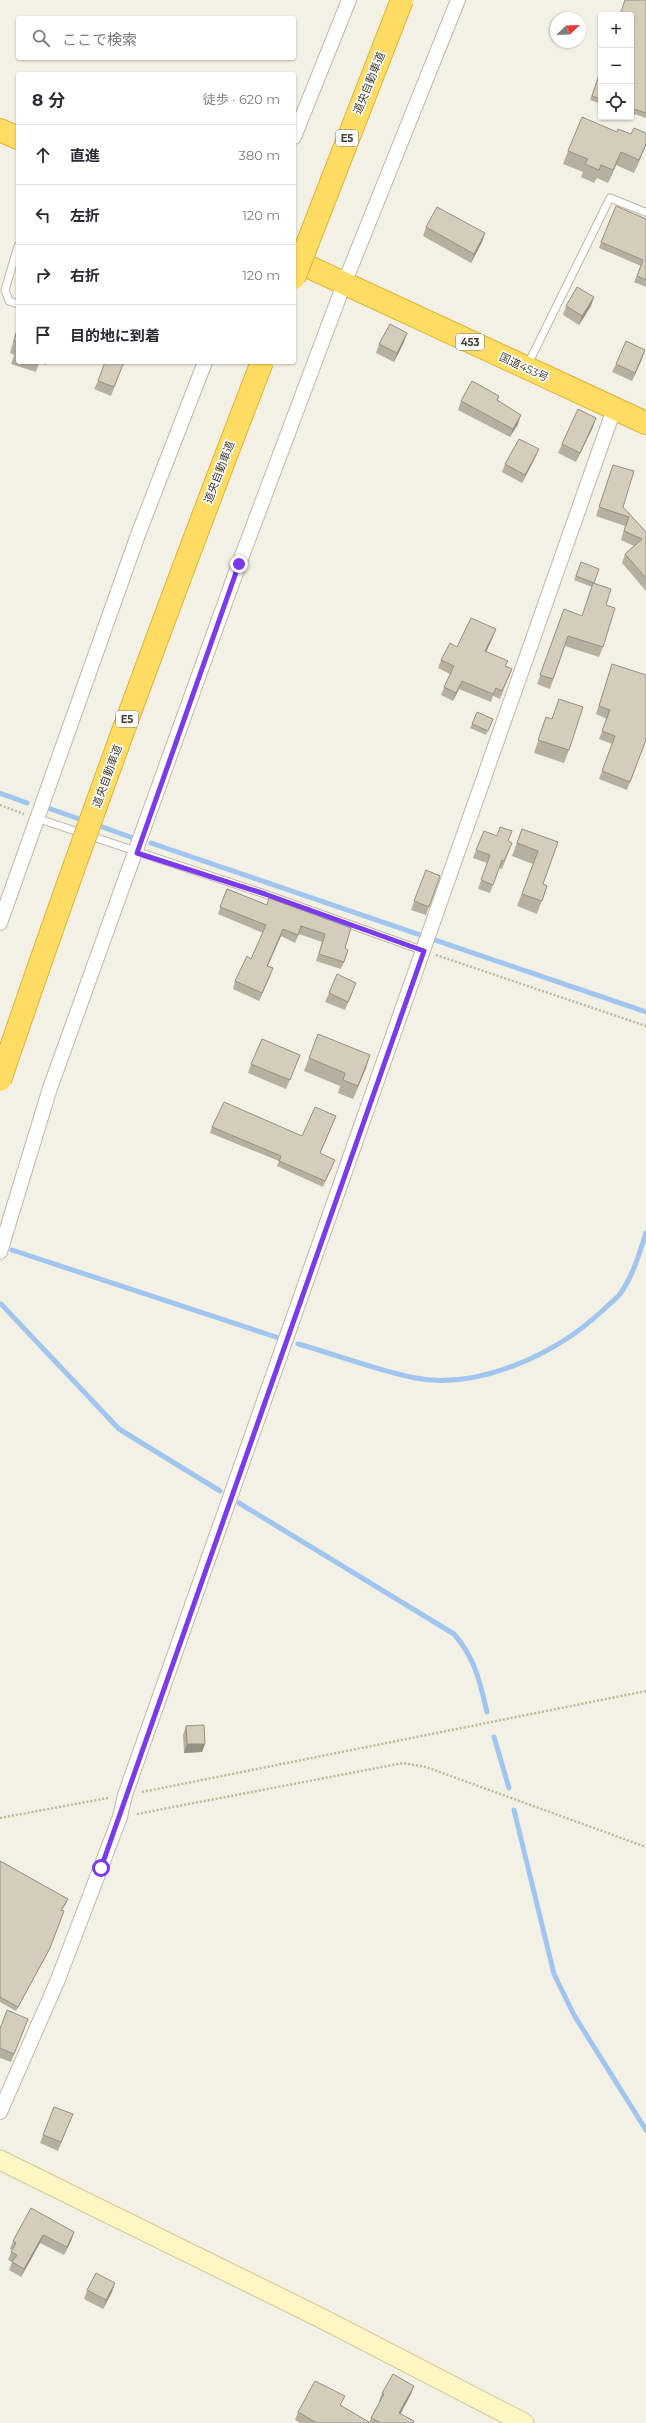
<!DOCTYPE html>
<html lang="ja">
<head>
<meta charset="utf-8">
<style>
  :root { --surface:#fff; --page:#f2f2f3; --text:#2b2b33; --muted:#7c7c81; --line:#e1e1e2 }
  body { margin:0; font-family:Montserrat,"Noto Sans JP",sans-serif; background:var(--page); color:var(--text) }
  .controls { position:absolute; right:12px; top:12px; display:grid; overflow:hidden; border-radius:4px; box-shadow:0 1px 3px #0004 }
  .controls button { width:36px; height:36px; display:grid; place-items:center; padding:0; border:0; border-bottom:1px solid var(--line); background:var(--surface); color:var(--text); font:20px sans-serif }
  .compass { position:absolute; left:550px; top:12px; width:36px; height:36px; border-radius:50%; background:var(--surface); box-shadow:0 1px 3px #0004; rotate:67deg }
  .stop { position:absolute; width:12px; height:12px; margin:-9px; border:3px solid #7c3aed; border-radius:50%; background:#fff }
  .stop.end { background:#7c3aed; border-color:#fff; box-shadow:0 1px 4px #0008 }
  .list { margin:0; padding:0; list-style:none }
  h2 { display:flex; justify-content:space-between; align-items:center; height:52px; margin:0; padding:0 16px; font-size:17px }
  h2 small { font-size:13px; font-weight:400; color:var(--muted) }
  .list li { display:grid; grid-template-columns:26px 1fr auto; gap:12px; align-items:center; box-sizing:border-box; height:60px; padding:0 16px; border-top:1px solid var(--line) }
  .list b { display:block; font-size:15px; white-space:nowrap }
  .list em { font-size:13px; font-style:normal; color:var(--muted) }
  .icon { flex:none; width:22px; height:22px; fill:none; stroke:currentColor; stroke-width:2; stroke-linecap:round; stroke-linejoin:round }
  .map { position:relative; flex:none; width:646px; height:2423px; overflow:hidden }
  .search { position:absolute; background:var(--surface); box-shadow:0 1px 3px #0004; left:16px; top:16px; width:280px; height:44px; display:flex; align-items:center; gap:10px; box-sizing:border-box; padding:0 14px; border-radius:4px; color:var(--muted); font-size:15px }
  .panel { position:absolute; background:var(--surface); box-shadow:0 1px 3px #0004; left:16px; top:72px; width:280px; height:292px; border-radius:4px }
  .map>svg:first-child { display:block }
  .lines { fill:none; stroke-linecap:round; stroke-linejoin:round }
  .stream { stroke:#a0c6f0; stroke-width:5 }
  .lane-casing { stroke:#beb9a8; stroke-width:9 }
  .street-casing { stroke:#beb9a8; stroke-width:16 }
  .secondary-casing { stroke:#d3ca94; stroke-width:21 }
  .highway-casing { stroke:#deb334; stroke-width:24 }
  .path { stroke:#c0b799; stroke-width:2.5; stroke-dasharray:2 2; stroke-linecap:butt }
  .lane { stroke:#fff; stroke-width:7 }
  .street { stroke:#fff; stroke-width:14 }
  .secondary { stroke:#fff7c3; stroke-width:19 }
  .highway { stroke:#ffdd64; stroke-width:22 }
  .highway-bridge-casing { stroke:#deb334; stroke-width:24; stroke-linecap:butt }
  .highway-bridge { stroke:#ffdd64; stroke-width:22 }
  .wall { fill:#b6b0a0 }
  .shaded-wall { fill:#949082 }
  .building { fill:#d4cdba; stroke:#949082 }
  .route { stroke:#7c3aed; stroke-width:5 }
  .labels { text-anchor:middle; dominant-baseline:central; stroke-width:3; stroke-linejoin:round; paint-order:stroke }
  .shield { fill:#fff; stroke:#7d7a72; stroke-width:1 }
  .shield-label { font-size:10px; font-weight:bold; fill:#454135 }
  .street-label { font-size:11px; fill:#454135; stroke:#fff }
</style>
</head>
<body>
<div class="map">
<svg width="646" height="2423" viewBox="0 0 646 2423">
  <rect width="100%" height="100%" fill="#f3f0e5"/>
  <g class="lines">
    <path class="stream" d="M0,793L27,803
      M48,808L85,821
      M94,824L133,838
      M151,843L646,1012
      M12,1250L279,1338
      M1,1304L119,1429L220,1491
      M298,1344C335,1354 378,1371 415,1378C479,1390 556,1354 602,1311C608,1305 615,1300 620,1294C633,1276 639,1254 646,1233
      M239,1503L454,1634C475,1658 480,1682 487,1712
      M494,1737L509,1788
      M514,1810L554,1974L574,2015L646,2130"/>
    <g class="lane-casing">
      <path id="lane" d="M18,246L5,290L9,301L18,304
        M527,366L610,198L645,212
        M36,818L265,894L424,951"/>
    </g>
    <g class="street-casing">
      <path id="street" d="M294,137L349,0
        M0,923L139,532L205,362
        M0,1252L50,1088L239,564L344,284L458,0
        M0,2112L57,1982L120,1817L125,1795L614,409"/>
    </g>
    <g class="secondary-casing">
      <path id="secondary" d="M0,2160L321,2318L524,2423"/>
    </g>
    <g class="highway-casing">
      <path id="highway" d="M0,130L18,138
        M294,260L646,423"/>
    </g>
    <path class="path" d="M0,805L24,814
      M436,955L646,1026
      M142,1792L646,1691
      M137,1814L403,1763L426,1767L646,1847
      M0,1818L108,1798"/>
    <use href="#lane" class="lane"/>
    <use href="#street" class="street"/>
    <use href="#secondary" class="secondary"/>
    <use href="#highway" class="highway"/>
    <g class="highway-bridge-casing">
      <path id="highway-bridge" d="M294,278L402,0
        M0,1080C82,838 170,600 262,362"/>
    </g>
    <use href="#highway-bridge" class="highway-bridge"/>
  </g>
  <path class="wall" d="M646,0V118L631,113V15Z
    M601,69V104L590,100Z
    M646,145L634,173L616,165L608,183L597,178L594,183L581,177L583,172L563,164L568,151Z
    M646,219V287L634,282L641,266L599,248L601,242Z
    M426,227L485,233L482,242L471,263L423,236Z
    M566,306H591L579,325L563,315Z
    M18,324V362H47L46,365L39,363L36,372L11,364L14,355L10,353Z
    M407,333L404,342L394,362L376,353L379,344Z
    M642,359L632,381L612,372L616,364Z
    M124,362L111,396L94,389L98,381Z
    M499,396L498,401L518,424L510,437L458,410L461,401Z
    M593,427L576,462L558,453L562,444Z
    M535,458L522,483L502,472L505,464Z
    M613,465L623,507L646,532V591L622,563L625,554L634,546L621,540L625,526L596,516Z
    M581,562L594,583L606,605L603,647L599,657L565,646L550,689L537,684L564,609L582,616L592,587L574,580Z
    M493,637L486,651L506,666L509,676L500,699L493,696L491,702L459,689L453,701L441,695L450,674L438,668L441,660L457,647Z
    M612,664L646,740L627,790L599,779L612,744L599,739L607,719L596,714Z
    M559,699L569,750L564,763L534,753L546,717L552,719Z
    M493,719L486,735L470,728L472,724Z
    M522,829L558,842L543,884L547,886L537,914L517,906L533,864L512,856Z
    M508,841L509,851L502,869L499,868L490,893L478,889L487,863L473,858L476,850Z
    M426,870L440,876L426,915L411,910Z
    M227,889L267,905L351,928L345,948L344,962L341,969L316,961L322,942L299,934L295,943L281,936L268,966L270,976L259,1001L233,989L235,981L251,959L263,933L218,914Z
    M353,992L345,1010L325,1002L329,993Z
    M300,1055L286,1089L248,1073L251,1064Z
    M309,1058L366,1068L353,1099L338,1093L340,1086L304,1071Z
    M336,1116L320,1154L335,1160L323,1187L277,1166L279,1161L210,1133L212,1127L302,1136Z
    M186,1726L205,1744L202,1752L184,1753L183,1735Z
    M0,1861L68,1899L66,1904L62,1910L48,1952L16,2011L0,2002Z
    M25,2028L11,2062L0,2058V2029Z
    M54,2107L73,2114L58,2151L40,2143Z
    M31,2208L74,2232L71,2241L64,2255L40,2243L21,2277L9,2270L12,2262L8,2260L12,2250L10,2249L13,2241Z
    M87,2290L112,2292L103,2309L84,2299Z
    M414,2386L411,2394L400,2414L413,2423H369L371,2418L380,2401H379L382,2393Z
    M341,2405L369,2423H300L295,2420L298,2412Z"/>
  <path class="shaded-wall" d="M646,144V145L634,173L639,160Z
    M621,152L616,165L608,183L613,170Z
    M485,233L482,242L471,263L474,254Z
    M594,297L591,306L579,325L582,316Z
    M407,333L404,342L394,362L397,353Z
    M645,350L642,359L632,381L635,373Z
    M521,415L518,424L510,437L513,429Z
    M596,418L593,427L576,462L580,453Z
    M539,449L535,458L522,483L525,475Z
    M496,629L493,637L483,659L485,651Z
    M462,681L459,689L453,701L456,693Z
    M283,929L281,936L264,973L267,966Z
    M273,968L270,976L259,1001L262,993Z
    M370,1055L366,1068L353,1099L358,1086Z
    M187,1744H205L202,1752L184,1753Z
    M64,1911L48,1952L16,2011L18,2007Z
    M74,2232L71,2241L64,2255L67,2247Z
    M43,2235L40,2243L21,2277L24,2269Z
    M115,2283L112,2292L103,2309L106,2300Z
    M414,2386L411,2394L396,2422L399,2413Z"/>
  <path class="building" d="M625,0H646V113L631,108V15H620Z
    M601,69V99L592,96Z
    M582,117L617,132L618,129L631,134L634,128L646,133V144L639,160L621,152L613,170L601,165L599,170L585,164L588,159L568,151Z
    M616,206L646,219V280L637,276L643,260L601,242Z
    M437,207L485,233L474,254L426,227Z
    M577,287L594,297L582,316L566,306Z
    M390,324L407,333L397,353L379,344Z
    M18,327V342L14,341Z
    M626,341L645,350L635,373L616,364Z
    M18,344V352H16Z
    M105,362H124L114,387L98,381Z
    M472,381L499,396L497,400L521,415L513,429L461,401Z
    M578,409L596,418L580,453L562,444Z
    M519,439L539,449L525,475L505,464Z
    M613,465L634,471L623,507L646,532V578L625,554L642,539L624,531L629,517L599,507Z
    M581,562L599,569L594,583L576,576Z
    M593,583L611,589L606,605L615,608L603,647L568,636L553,679L540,675L564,609L582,616Z
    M471,618L496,629L485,651L508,661L505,666L512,669L502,691L496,688L493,694L462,681L456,693L444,687L454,666L441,660L450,643L457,647Z
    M612,664L646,675V740L630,782L602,771L615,736L602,731L610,710L599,706Z
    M559,699L583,707L569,750L538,740L546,717L552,719Z
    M477,712L493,719L488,731L472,724Z
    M500,827L512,831L508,841L512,843L504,861L502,860L493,885L481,880L490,855L476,850L484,831L497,836Z
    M522,829L558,842L543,884L547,886L542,901L522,894L538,851L517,843Z
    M426,870L440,876L429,907L414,901Z
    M227,889L267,905L269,898L351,928L345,948L348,950L344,962L319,954L325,934L301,926L298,935L283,929L267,966L273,968L262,993L235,981L247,956L251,959L266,925L220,907Z
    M337,974L356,983L348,1002L329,993Z
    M318,1034L370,1055L358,1086L343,1080L345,1073L309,1058Z
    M262,1039L300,1055L290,1080L251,1064Z
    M224,1102L302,1136L315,1107L336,1116L320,1153L335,1160L325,1181L279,1161L281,1156L212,1127Z
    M204,1725L205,1744H187L186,1726Z
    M0,1861L68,1899L61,1910L64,1911L50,1948L18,2007L0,1997Z
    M7,2010L28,2019L14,2054L0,2048V2029Z
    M54,2107L73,2114L61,2142L43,2135Z
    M31,2208L74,2232L67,2247L43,2235L24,2269L12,2262L17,2255L11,2252L16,2243L13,2241Z
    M96,2273L115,2283L106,2300L87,2290Z
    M393,2374L414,2386L399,2413L414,2421L413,2423H381L371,2418L384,2394L382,2393Z
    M315,2381L345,2396L340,2405L369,2422L368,2423H317L298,2412Z"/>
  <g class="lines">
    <path class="route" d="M101,1868L424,951L265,894L137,853L239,564"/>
  </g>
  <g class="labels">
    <g class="shield">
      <rect x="336" y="130" width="22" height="16" rx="3"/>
      <rect x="456" y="334" width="28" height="16" rx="3"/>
      <rect x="116" y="711" width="22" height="16" rx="3"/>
    </g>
    <g class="shield-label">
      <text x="347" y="138">E5</text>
      <text x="470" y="342">453</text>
      <text x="127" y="719">E5</text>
    </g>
    <g class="street-label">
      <text transform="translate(369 83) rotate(-68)">道央自動車道</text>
      <text transform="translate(524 367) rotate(25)">国道453号</text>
      <text transform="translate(219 472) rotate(-69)">道央自動車道</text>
      <text transform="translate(107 776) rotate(-70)">道央自動車道</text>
    </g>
  </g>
</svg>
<div class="controls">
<button>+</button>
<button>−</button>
<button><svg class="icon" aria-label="locate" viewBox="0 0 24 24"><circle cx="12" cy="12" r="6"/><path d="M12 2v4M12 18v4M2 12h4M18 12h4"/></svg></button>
</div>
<svg class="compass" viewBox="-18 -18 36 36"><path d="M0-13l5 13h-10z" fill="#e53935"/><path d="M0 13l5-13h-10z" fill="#7c7c81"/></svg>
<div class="stop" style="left:101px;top:1868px"></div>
<div class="stop end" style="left:239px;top:564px"></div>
<div class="search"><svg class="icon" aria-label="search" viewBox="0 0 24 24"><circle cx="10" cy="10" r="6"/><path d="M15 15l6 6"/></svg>ここで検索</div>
<section class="panel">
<h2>8 分<small>徒歩 · 620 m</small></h2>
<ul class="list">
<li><svg class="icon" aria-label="ahead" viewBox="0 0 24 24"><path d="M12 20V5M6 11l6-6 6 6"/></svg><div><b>直進</b></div><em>380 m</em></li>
<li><svg class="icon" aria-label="left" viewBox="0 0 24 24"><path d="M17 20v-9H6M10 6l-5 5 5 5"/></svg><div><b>左折</b></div><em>120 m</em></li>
<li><svg class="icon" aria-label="right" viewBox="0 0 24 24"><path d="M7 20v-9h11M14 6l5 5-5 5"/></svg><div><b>右折</b></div><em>120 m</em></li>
<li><svg class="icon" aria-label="arrive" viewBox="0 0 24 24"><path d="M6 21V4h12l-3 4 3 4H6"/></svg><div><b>目的地に到着</b></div></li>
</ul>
</section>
</div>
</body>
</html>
